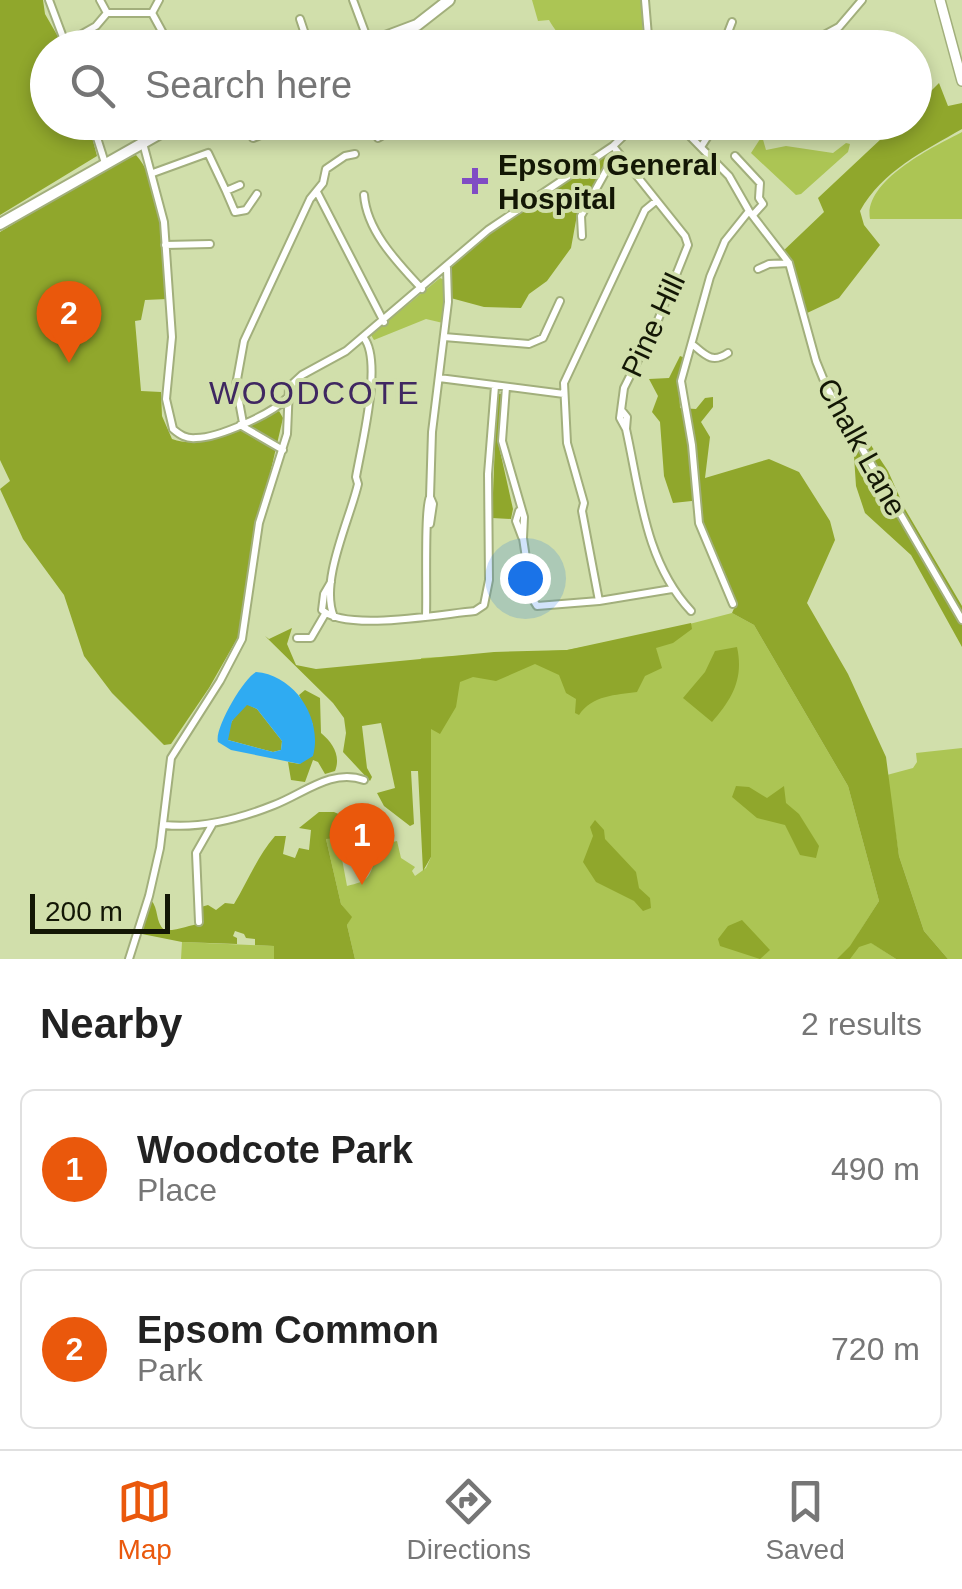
<!DOCTYPE html>
<html lang="en">
<head>
<meta charset="utf-8">
<style>
  :root { --surface:#fff; --page:#f6f6f6; --text:#222; --muted:#767676; --line:#e0e0e0; --accent:#ea580c }
  body { margin:0; font-family:Arial,sans-serif; background:var(--page); color:var(--text) }
  .scale { position:absolute; left:30px; bottom:25px; width:140px; box-sizing:border-box; padding-left:10px; border:5px solid #131705; border-top:0; font-size:28px; line-height:35px; white-space:nowrap; color:#131705; -webkit-text-stroke:8px #d1dfab; paint-order:stroke }
  .you { position:absolute; left:525px; top:578px; width:35px; height:35px; margin:-25px; border:8px solid #fff; border-radius:50%; background:#1a73e8; box-shadow:0 0 0 15px #1a73e833 }
  .badge { display:grid; place-items:center; width:65px; height:65px; border-radius:50%; background:var(--accent); color:#fff; font-size:32px; font-weight:700 }
  .pin { position:absolute; translate:-50% -82px; filter:drop-shadow(0 2px 5px #0008) }
  .pin::after { content:''; position:absolute; top:52px; width:35px; height:30px; background:inherit; clip-path:polygon(0 0,100% 0,50% 100%) }
  .list { margin:0; padding:0; list-style:none }
  h2 { display:flex; justify-content:space-between; align-items:center; height:130px; margin:0; padding:0 40px; font-size:42px }
  h2 small { font-size:32px; font-weight:400; color:var(--muted) }
  .list li { display:grid; grid-template-columns:65px 1fr auto; gap:30px; align-items:center; box-sizing:border-box; height:160px; margin:0 20px 20px; padding:0 20px; border:2px solid var(--line); border-radius:15px }
  .list b { display:block; font-size:38px; white-space:nowrap }
  .list p { margin:0; font-size:32px; white-space:nowrap; color:var(--muted) }
  .list em { font-size:32px; font-style:normal; color:var(--muted) }
  .icon { flex:none; width:55px; height:55px; fill:none; stroke:currentColor; stroke-width:2; stroke-linecap:round; stroke-linejoin:round }
  .map { position:relative; flex:none; width:962px; height:959px; overflow:hidden }
  .search { position:absolute; background:var(--surface); box-shadow:0 5px 15px #0003; left:30px; right:30px; top:30px; height:110px; display:flex; align-items:center; gap:25px; box-sizing:border-box; padding:0 35px; border-radius:55px; color:var(--muted); font-size:38px }
  .sheet { height:490px; background:var(--surface) }
  nav { display:flex; justify-content:space-around; align-items:center; box-sizing:border-box; height:140px; border-top:2px solid var(--line); background:var(--surface); font-size:28px; color:var(--muted) }
  nav a { display:grid; justify-items:center; gap:5px }
  nav .on { color:var(--accent) }
  .map>svg:first-child { display:block }
  .green { fill:#acc554 }
  .forest { fill:#90a72c }
  .water { fill:#2fabf2; fill-rule:evenodd }
  .lines { fill:none; stroke-linecap:round; stroke-linejoin:round }
  .minor-casing { stroke:#a2af7c; stroke-width:10 }
  .major-casing { stroke:#a2af7c; stroke-width:12 }
  .highway-casing { stroke:#a2af7c; stroke-width:14 }
  .minor { stroke:#fff; stroke-width:6 }
  .major { stroke:#fff; stroke-width:9 }
  .highway { stroke:#fff; stroke-width:10 }
  .poi-dot { fill:#804cc4; stroke:#d1dfab; stroke-width:4 }
  .labels { text-anchor:middle; dominant-baseline:central; stroke-width:8; stroke-linejoin:round; paint-order:stroke }
  .poi-label { font-size:30px; font-weight:bold; fill:#131705; stroke:#d1dfab; text-anchor:start }
  .street-label { font-size:30px; fill:#131705; stroke:#d1dfab }
  .neighbourhood-label { font-size:32px; letter-spacing:2.5px; fill:#3f2761; stroke:#d1dfab }
</style>
</head>
<body>
<div class="map">
<svg width="962" height="959" viewBox="0 0 962 959">
  <rect width="100%" height="100%" fill="#d1dfab"/>
  <path class="green" d="M532,0H641L643,34C611,49 569,58 549,20L538,21Z
    M962,132V219H870C863,181 933,147 962,132Z
    M762,136L766,150L786,146L833,153L846,143L850,144L848,152L801,194L796,195L751,153Z
    M440,278L445,280L443,323L426,319L374,340L371,335Z
    M732,613L754,625L848,786L879,901L858,934L896,959H355L347,925L351,917L341,904L326,839L343,837L347,844L369,840L363,853L342,859L347,886C368,881 369,879 375,859L378,858L376,846L397,841L401,858L415,867L412,871L415,876L426,868L431,857L430,728L421,658L567,650L647,635Z
    M962,748V959H948L924,931L899,856L887,775L913,768L917,762L916,753Z
    M182,942L275,946L274,959H181Z"/>
  <path class="forest" d="M0,0H43L45,14L64,47L48,48V122L89,126L97,156L0,215Z
    M939,83L948,106L962,103V129C924,151 882,171 860,211L864,225L880,245L839,298L805,314L793,263L781,253L824,212L818,198L898,123L914,122L915,107Z
    M611,151L614,154L577,215L571,248L547,281L529,294L521,308L484,307L447,297L449,268L495,229Z
    M136,155C164,186 164,258 167,299L145,300L141,320L135,321L141,391L161,392L162,416L172,439C207,451 247,426 279,411L283,418L254,543L238,637L209,688L171,744L164,745L112,693L84,656L64,595L23,539L0,489L10,481L0,460V232L103,170Z
    M680,356L685,358L679,381L680,408L696,409L705,398L713,397V407L701,422L710,437L705,478L769,459L799,472L830,521L835,540L807,603L848,674L886,757L899,856L924,931L948,959H896L871,943L859,947L850,959H837L850,946L879,901L848,786L754,625L732,613L736,604L703,523L701,500L673,503L664,476L660,422L652,412L658,396L649,379L669,378Z
    M497,394H502L498,442L513,509L511,519L492,518Z
    M843,403L888,471L905,509L962,606V647L911,555L865,513L856,486L854,456L841,436L837,415Z
    M691,623L692,629L673,643L656,648L662,668L645,676L637,692C616,695 592,695 579,715L575,713L576,699L566,693L559,675L535,664L496,681L473,677L460,682L456,707L440,734L431,729V857L423,871L418,771H411L414,824L410,826L384,806L377,793L395,788L381,723L362,726L367,768L372,777L370,781L343,752L346,733L344,718L333,703L265,636L269,639L292,628L287,644L296,665L316,669L494,652L567,650Z
    M737,647C744,679 732,699 712,722L683,698L705,672L715,651Z
    M305,690L320,698L321,733C333,743 341,756 335,771L325,774L318,762L313,760L305,782L291,780L288,762L300,764L313,725L299,695Z
    M247,704L257,709L282,741L281,750L273,752L228,740C227,724 236,713 247,704Z
    M736,786L749,787L767,798L784,786L786,803L799,814L819,846L816,858L800,855L785,825L757,818L732,797Z
    M319,812H334L371,828L369,840L346,844L343,838L326,839L341,904L352,917L347,925L355,959H274V946L255,945V939L246,938L244,934L235,931L233,936L237,938V944L182,942L142,934L151,900C159,909 155,921 164,930C179,931 188,925 203,923L201,907L208,905L216,910L225,903L234,904C248,881 257,857 275,836H286L283,854L295,858L299,848L309,850L311,830L299,828Z
    M595,820L604,830L605,839L636,872L639,888L650,898L651,908L643,911L634,901L596,882L583,862L593,836L590,827Z
    M742,920L770,950L760,959L720,946L718,939L728,926Z"/>
  <path class="water" d="M256,672C295,675 323,719 313,756L300,764L231,750L218,742C214,729 243,679 256,672ZM247,705L257,709L282,741L281,750L273,752L228,740L232,721Z"/>
  <g class="lines">
    <g class="minor-casing">
      <path id="minor" d="M49,0L67,48
        M100,0L107,13H152
        M353,0L369,43
        M645,0L649,48
        M152,13L171,48
        M152,13L159,0
        M300,19L305,34L302,48
        M729,34L754,48
        M393,35L396,48
        M66,43L96,26L107,13
        M220,46L221,48
        M722,48L732,22
        M763,48L815,40L839,27L862,0
        M92,122L105,163
        M103,122L144,133L149,138
        M268,122L253,131V138L275,129L274,122
        M676,122L729,176L749,211L789,263L816,361L827,388L962,620
        M378,138L392,130L389,122
        M143,143L164,222L172,337L166,399L173,429C180,435 186,439 196,438C218,438 272,414 287,398
        M613,146L685,236L688,245L658,320L624,388L620,418L626,429
        M701,147L717,122
        M735,156L760,183L759,198L763,204L753,215
        M153,173L208,153L226,191
        M240,185L226,191L235,212L246,210L257,194
        M317,192L384,322
        M364,195C367,232 398,263 422,289
        M582,236L581,216L617,151
        M165,245L210,244
        M758,269L769,264L789,263
        M444,337L529,344L543,338L560,301
        M692,344C705,355 712,364 728,353
        M439,378L564,394
        M506,387L502,441L524,517L523,538L532,598L537,606L599,601L672,589
        M623,412L627,417L626,429C640,492 645,562 691,611
        M243,423L236,385L244,341L310,199L323,183L326,169L345,156L355,154
        M240,425L283,450
        M519,511L516,521L522,537
        M430,524L433,504L430,497
        M331,582L324,594L322,610C346,632 441,614 475,611L484,605L489,580L488,474L495,386
        M599,601L582,511L584,503L567,443L564,383L645,210L656,201
        M733,604L699,523L692,445L681,381L710,277L725,241L749,211
        M426,615C427,595 424,507 430,497L432,432L448,302L447,268
        M334,617C319,582 350,519 358,484L356,477C361,447 383,362 364,338
        M297,638H311L325,614
        M164,825C202,829 239,819 274,805C303,794 332,768 364,780
        M199,922L196,853L212,825
        M129,959L149,896L160,848L171,758L220,681L242,639L259,523L287,434L289,387L302,375L346,351L488,230L613,146L638,122"/>
    </g>
    <g class="major-casing">
      <path id="major" d="M940,0L962,81"/>
    </g>
    <g class="highway-casing">
      <path id="highway" d="M356,48L417,25L449,0
        M0,224L180,122"/>
    </g>
    <use href="#minor" class="minor"/>
    <use href="#major" class="major"/>
    <use href="#highway" class="highway"/>
  </g>
  <path class="poi-dot" d="M470 166h10v10h10v10h-10v10h-10v-10h-10v-10h10z"/>
  <g class="labels">
    <g class="poi-label">
      <text x="498" y="164">Epsom General<tspan x="498" dy="34">Hospital</tspan></text>
    </g>
    <g class="street-label">
      <text transform="translate(653 325) rotate(-65)">Pine Hill</text>
      <text transform="translate(862 447) rotate(61)">Chalk Lane</text>
    </g>
    <g class="neighbourhood-label">
      <text x="315" y="393">WOODCOTE</text>
    </g>
  </g>
</svg>
<div class="scale">200 m</div>
<div class="you"></div>
<div class="pin badge" style="left:362px;top:885px">1</div>
<div class="pin badge" style="left:69px;top:363px">2</div>
<div class="search"><svg class="icon" aria-label="search" viewBox="0 0 24 24"><circle cx="10" cy="10" r="6"/><path d="M15 15l6 6"/></svg>Search here</div>
</div>
<section class="sheet">
<h2>Nearby<small>2 results</small></h2>
<ul class="list">
<li><span class="badge">1</span><div><b>Woodcote Park</b><p>Place</p></div><em>490 m</em></li>
<li><span class="badge">2</span><div><b>Epsom Common</b><p>Park</p></div><em>720 m</em></li>
</ul>
</section>
<nav>
<a class="on"><svg class="icon" aria-label="map" viewBox="0 0 24 24"><path d="M3 6l6-2 6 2 6-2v14l-6 2-6-2-6 2zM9 4v14M15 6v14"/></svg>Map</a>
<a><svg class="icon" aria-label="directions" viewBox="0 0 24 24"><path d="M12 3l9 9-9 9-9-9zM9 14v-3h6M13 9l2 2-2 2"/></svg>Directions</a>
<a><svg class="icon" aria-label="saved" viewBox="0 0 24 24"><path d="M7 4h10v16l-5-4-5 4z"/></svg>Saved</a>
</nav>
</body>
</html>
